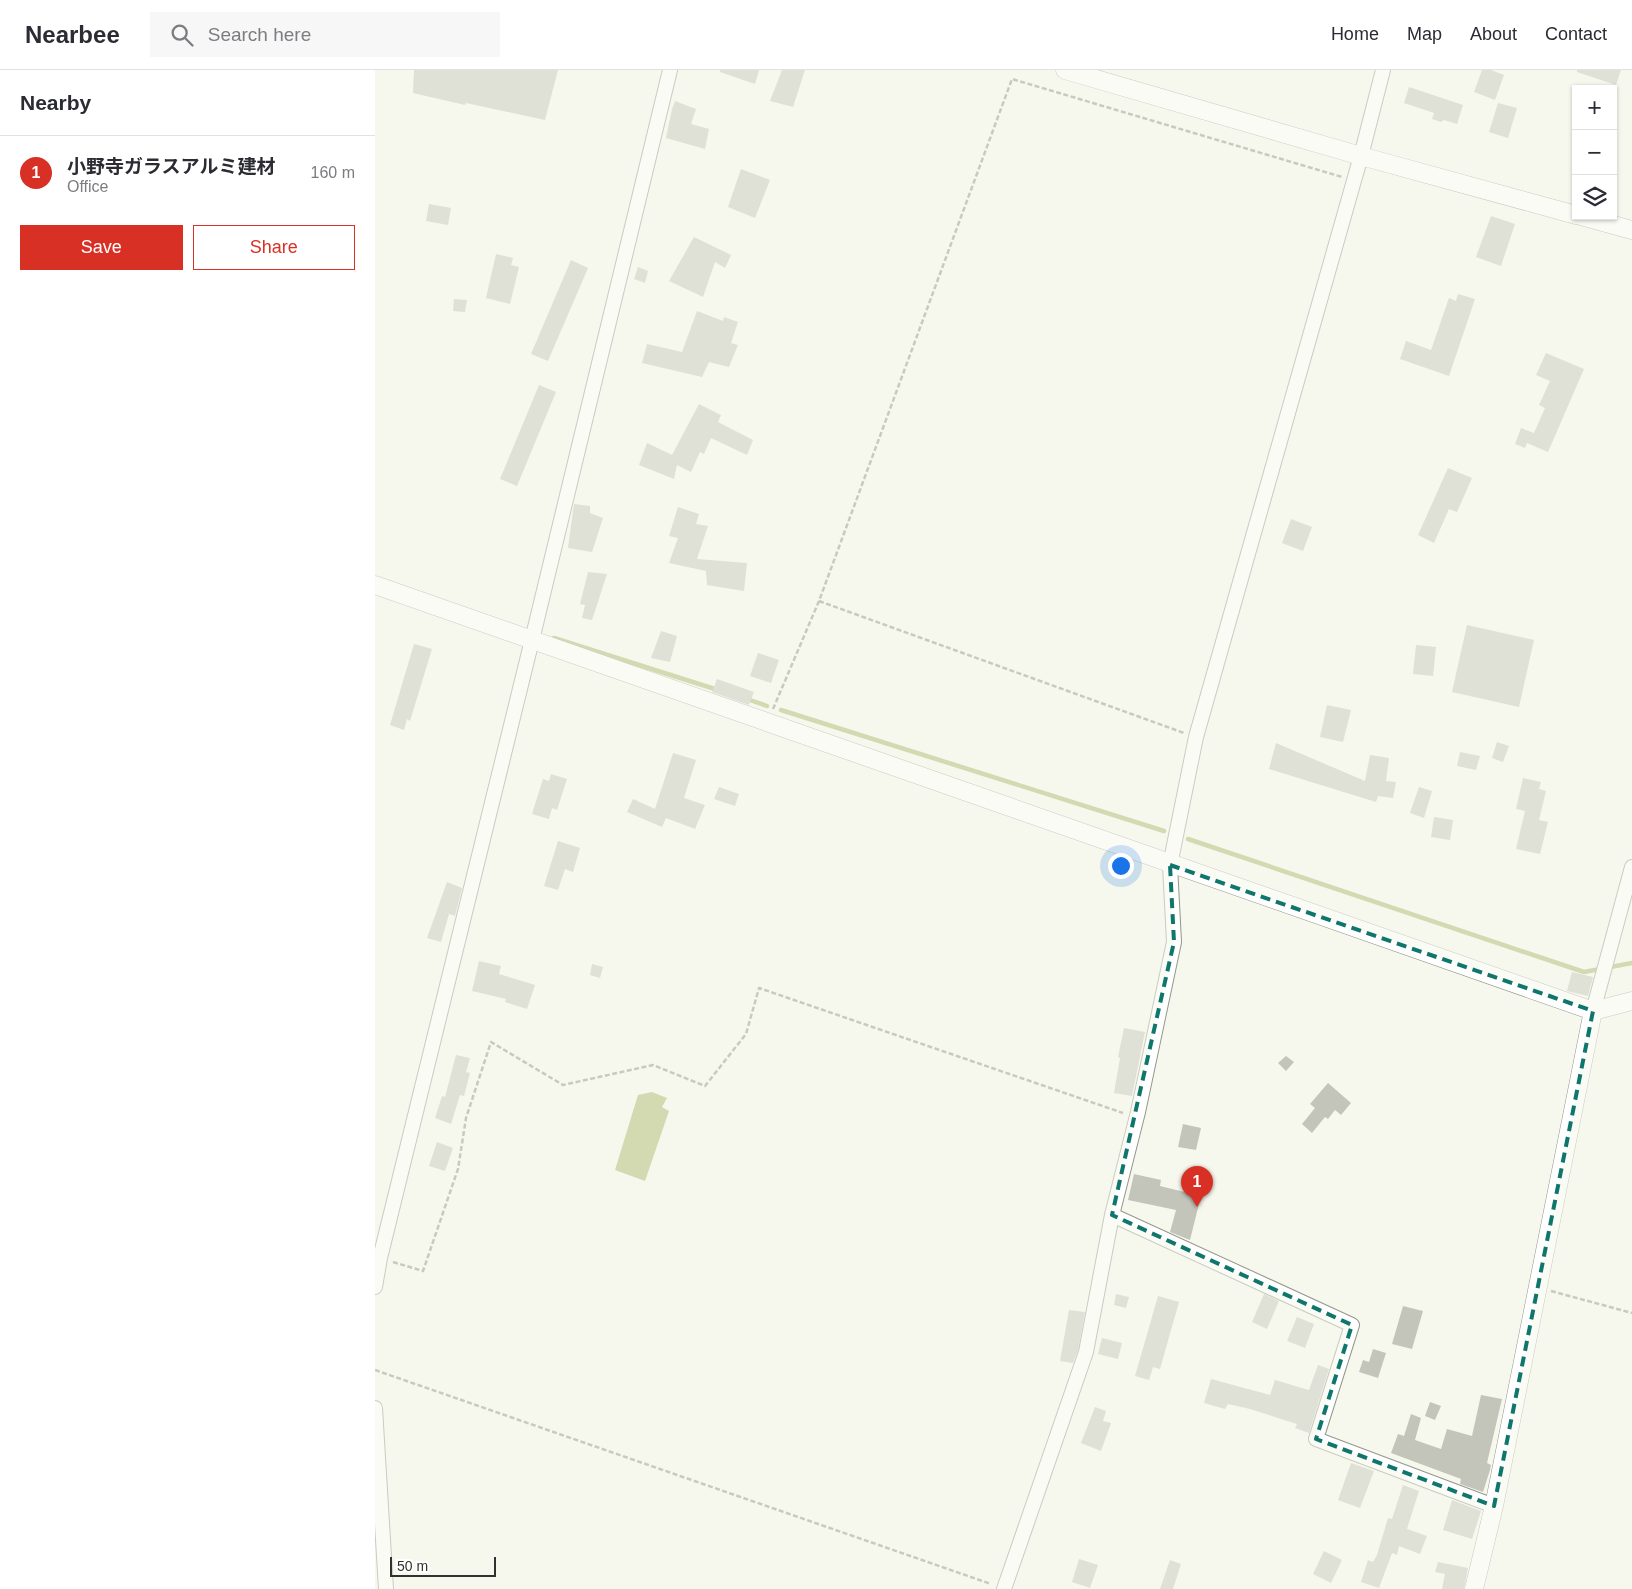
<!DOCTYPE html>
<html lang="en">
<head>
<meta charset="utf-8">
<style>
  :root { --surface:#fff; --page:#f7f7f7; --text:#2b2b33; --muted:#7c7c81; --line:#e1e1e2; --accent:#d93025 }
  body { margin:0; font-family:Arial,"Noto Sans JP",sans-serif; background:var(--page); color:var(--text) }
  .controls { position:absolute; right:15px; top:15px; display:grid; overflow:hidden; border-radius:0px; box-shadow:0 1px 4px #0004 }
  .controls button { width:45px; height:45px; display:grid; place-items:center; padding:0; border:0; border-bottom:1px solid var(--line); background:var(--surface); color:var(--text); font:25px sans-serif }
  .scale { position:absolute; left:15px; bottom:12px; width:106px; box-sizing:border-box; padding-left:5px; border:2px solid #31322d; border-top:0; font-size:14px; line-height:18px; white-space:nowrap; color:#31322d; -webkit-text-stroke:4px #fff; paint-order:stroke }
  .you { position:absolute; left:745px; top:795px; width:18px; height:18px; margin:-12px; border:4px solid #fff; border-radius:50%; background:#1a73e8; box-shadow:0 0 0 8px #1a73e833 }
  .badge { display:grid; place-items:center; width:32px; height:32px; border-radius:50%; background:var(--accent); color:#fff; font-size:16px; font-weight:700 }
  .pin { position:absolute; translate:-50% -41px; filter:drop-shadow(0 1px 2px #0008) }
  .pin::after { content:''; position:absolute; top:26px; width:18px; height:15px; background:inherit; clip-path:polygon(0 0,100% 0,50% 100%) }
  .list { margin:0; padding:0; list-style:none }
  h2 { display:flex; justify-content:space-between; align-items:center; height:65px; margin:0; padding:0 20px; font-size:21px }
  h2 small { font-size:16px; font-weight:400; color:var(--muted) }
  .list li { display:grid; grid-template-columns:32px 1fr auto; gap:15px; align-items:center; box-sizing:border-box; height:75px; padding:0 20px; border-top:1px solid var(--line) }
  .list b { display:block; font-size:19px; white-space:nowrap }
  .list p { margin:0; font-size:16px; white-space:nowrap; color:var(--muted) }
  .list em { font-size:16px; font-style:normal; color:var(--muted) }
  .actions { display:flex; gap:10px; padding:15px 20px }
  .actions a { flex:1; padding:11px 0; border:1px solid var(--accent); border-radius:0px; text-align:center; font-size:18px; color:var(--accent) }
  .actions .main { background:var(--accent); color:#fff }
  .icon { flex:none; width:28px; height:28px; fill:none; stroke:currentColor; stroke-width:2; stroke-linecap:round; stroke-linejoin:round }
  .map { position:relative; flex:none; width:1257px; height:1519px; overflow:hidden }
  header { display:flex; align-items:center; gap:30px; box-sizing:border-box; height:70px; padding:0 25px; background:var(--surface); border-bottom:1px solid var(--line) }
  header strong { font-size:24px }
  nav { display:flex; gap:28px; margin-inline-start:auto; font-size:18px }
  .search { width:350px; height:45px; background:var(--page); display:flex; align-items:center; gap:12px; box-sizing:border-box; padding:0 18px; border-radius:0px; color:var(--muted); font-size:19px }
  main { display:flex }
  aside { flex:1; background:var(--surface) }
  .map>svg:first-child { display:block }
  .water { fill:#a9b369 }
  .lines { fill:none; stroke-linecap:round; stroke-linejoin:round }
  .stream { stroke:#a9b369; stroke-width:4.5 }
  .building { fill:#c3c5ba }
  .minor-casing { stroke:#95968c; stroke-width:16 }
  .tertiary-casing { stroke:#95968c; stroke-width:19 }
  .path { stroke:#91938b; stroke-width:2.5; stroke-dasharray:5 2.5; stroke-linecap:butt }
  .minor { stroke:#fff; stroke-width:14 }
  .tertiary { stroke:#fff; stroke-width:18 }
  .marked { fill:none; stroke:#0f766e; stroke-width:4; stroke-dasharray:10 6; stroke-linejoin:round }
</style>
</head>
<body>
<header>
<strong>Nearbee</strong>
<div class="search"><svg class="icon" aria-label="search" viewBox="0 0 24 24"><circle cx="10" cy="10" r="6"/><path d="M15 15l6 6"/></svg>Search here</div>
<nav><a>Home</a><a>Map</a><a>About</a><a>Contact</a></nav>
</header>
<main>
<aside>
<h2>Nearby<small></small></h2>
<ul class="list">
<li><span class="badge">1</span><div><b>小野寺ガラスアルミ建材</b><p>Office</p></div><em>160 m</em></li>
</ul>
<div class="actions"><a class="main">Save</a><a>Share</a></div>
</aside>
<div class="map">
<svg width="1257" height="1519" viewBox="0 0 1257 1519">
  <rect width="100%" height="100%" fill="#f6f8ed"/>
  <path class="water" d="M277,1022L292,1028L287,1037L294,1041L270,1111L240,1100L263,1025Z"/>
  <g class="lines">
    <path class="stream" d="M179,568L343,620
      M372,629L392,636
      M406,640L789,761
      M813,769L1209,902L1257,893"/>
  </g>
  <path class="building" d="M39,0H183L170,50L91,33L90,35L38,23Z
    M345,0H384L380,14L345,2Z
    M407,0H430L418,37L395,31Z
    M1107,0H1116L1129,5L1120,30L1099,22Z
    M1202,0H1246L1241,15L1202,2Z
    M1034,17L1088,35L1082,54L1069,50L1066,52L1057,49L1059,43L1029,33Z
    M300,31L321,39L316,54L334,59L330,79L291,68L297,39Z
    M1123,33L1142,38L1133,68L1114,62Z
    M366,99L395,110L380,148L353,137Z
    M54,134L76,138L73,155L51,151Z
    M1116,146L1140,154L1126,196L1101,187Z
    M319,167L356,185L350,198L340,192L328,227L294,211Z
    M121,184L138,188L136,195L144,197L135,234L111,228Z
    M196,190L213,198L173,291L156,284Z
    M263,197L273,201L270,213L259,209Z
    M1083,224L1100,229L1074,306L1025,289L1031,271L1056,280L1074,228L1081,231Z
    M79,229L92,230L90,242L78,241Z
    M322,241L348,251L349,247L363,252L356,273L363,275L354,297L334,292L327,307L267,293L272,274L307,282Z
    M1171,283L1209,299L1173,382L1152,373L1150,378L1140,374L1146,358L1159,363L1170,338L1164,335L1175,311L1161,305Z
    M164,315L181,322L142,416L125,409Z
    M324,334L346,345L343,352L378,370L372,385L336,368L329,384L325,382L316,402L302,395L299,409L264,395L272,373L297,385Z
    M1073,398L1097,408L1082,442L1074,439L1059,473L1043,465Z
    M199,434L215,436V443L228,448L217,482L193,478Z
    M303,437L324,444L321,454L333,456L322,489L372,493L369,521L332,515L331,501L294,493L303,468L294,466Z
    M916,449L937,457L928,481L907,473Z
    M213,502L232,504L217,550L207,548L210,535L205,534Z
    M1092,555L1159,570L1144,637L1077,622Z
    M286,561L302,566L295,592L276,588Z
    M39,574L57,579L35,651L32,649L29,660L15,655Z
    M1041,575L1061,577L1058,606L1038,604Z
    M383,583L404,590L396,613L375,606Z
    M342,609L379,622L374,635L337,622Z
    M952,635L976,640L968,672L945,667Z
    M1122,672L1134,676L1128,692L1117,688Z
    M901,673L990,711L995,685L1014,688L1011,711L1021,712L1018,728L1003,726L1001,732L894,699Z
    M1085,682L1105,686L1101,700L1082,696Z
    M298,683L321,690L309,728L330,735L320,759L291,748L287,757L252,742L258,729L280,739Z
    M176,704L192,709L182,740L177,738L174,749L157,744L168,709L174,711Z
    M1148,708L1166,712L1164,719L1171,721L1164,750L1173,752L1165,784L1141,779L1150,741L1141,739Z
    M344,717L364,724L360,736L339,729Z
    M1044,717L1057,721L1049,748L1035,743Z
    M1059,747L1078,750L1075,770L1056,767Z
    M183,771L205,778L198,802L190,799L183,820L169,816Z
    M72,812L87,818L80,846L74,844L66,872L52,868Z
    M104,891L126,896L124,904L160,915L152,939L130,932L131,929L97,921Z
    M217,894L228,897L225,908L215,905Z
    M1197,902L1218,907L1213,926L1192,921Z
    M749,958L770,962L757,1026L739,1023L745,988L743,987Z
    M81,985L95,988L91,1002L95,1003L89,1026L85,1025L76,1054L60,1048L67,1026L70,1027Z
    M911,986L919,992L911,1001L903,993Z
    M953,1013L976,1033L966,1045L960,1040L953,1049L950,1047L937,1063L927,1054L940,1038L935,1034Z
    M808,1054L826,1058L821,1080L803,1077Z
    M62,1072L78,1078L70,1101L54,1096Z
    M759,1104L786,1110L785,1116L826,1126L815,1170L795,1162L801,1140L753,1130Z
    M741,1224L754,1227L751,1238L739,1235Z
    M889,1224L904,1231L892,1259L877,1252Z
    M783,1226L804,1232L785,1299L778,1297L774,1310L760,1306Z
    M1028,1236L1048,1241L1037,1279L1017,1274Z
    M694,1240L710,1242L703,1280L698,1293L685,1291Z
    M922,1247L939,1254L930,1278L912,1271Z
    M727,1268L747,1273L743,1289L723,1284Z
    M998,1279L1011,1283L1003,1308L984,1302L988,1290L994,1292Z
    M943,1295L954,1299L934,1363L920,1358L922,1354L875,1339L853,1334L850,1339L829,1333L836,1309L895,1325L900,1310L934,1320Z
    M1106,1325L1127,1329L1112,1393L1116,1395L1115,1400L1108,1422L1085,1414L1086,1409L1016,1383L1023,1364L1029,1366L1036,1344L1046,1348L1040,1370L1066,1379L1072,1359L1097,1366Z
    M1055,1332L1066,1336L1060,1350L1050,1346Z
    M720,1337L731,1341L728,1351L736,1353L726,1381L706,1373Z
    M976,1393L999,1401L985,1438L963,1430Z
    M1028,1415L1044,1421L1032,1459L1052,1466L1045,1484L1024,1476L1022,1485L1017,1483L1004,1518L986,1512L993,1490L998,1492L1002,1485L1013,1448L1017,1449Z
    M1077,1430L1106,1441L1097,1469L1068,1460Z
    M949,1481L967,1490L956,1513L938,1504Z
    M704,1489L723,1495L715,1518L697,1512Z
    M795,1490L806,1494L798,1519H785Z
    M1063,1492L1093,1498L1089,1519H1067L1070,1504L1060,1502Z"/>
  <g class="lines">
    <g class="minor-casing">
      <path id="minor" d="M1218,941L1257,797
        M737,1145L977,1255L941,1369L1119,1436
        M0,1217L5,1188L157,570L295,0
        M0,1338L11,1519
        M629,1519L711,1282L737,1145L763,1042L799,872L795,795L821,667L986,86L1008,0"/>
    </g>
    <g class="tertiary-casing">
      <path id="tertiary" d="M690,0L986,86L1201,145
        M1206,146L1257,160
        M0,515C406,656 811,800 1218,941L1257,931
        M1099,1519L1119,1436L1218,941"/>
    </g>
    <path class="path" d="M444,531L809,663
      M398,639L444,531L637,9L967,107
      M18,1192L48,1201L83,1099L91,1048L116,972L188,1015L278,995L330,1016L371,964L384,918L748,1043
      M1176,1221L1257,1243
      M0,1300L616,1514"/>
    <use href="#minor" class="minor"/>
    <use href="#tertiary" class="tertiary"/>
  </g>
  <path d="M0 0H1257V1519H0ZM795,795L1218,941L1119,1436L941,1369L977,1255L737,1145L799,872Z" fill="#f6f8ed" fill-opacity=".55" fill-rule="evenodd"/>
  <path class="marked" d="M795,795L1218,941L1119,1436L941,1369L977,1255L737,1145L799,872Z"/>
</svg>
<div class="controls">
<button>+</button>
<button>−</button>
<button><svg class="icon" aria-label="layers" viewBox="0 0 24 24"><path d="M12 4l9 5-9 5-9-5zM3 14l9 5 9-5"/></svg></button>
</div>
<div class="scale">50 m</div>
<div class="you"></div>
<div class="pin badge" style="left:822px;top:1137px">1</div>
</div>
</main>
</body>
</html>
